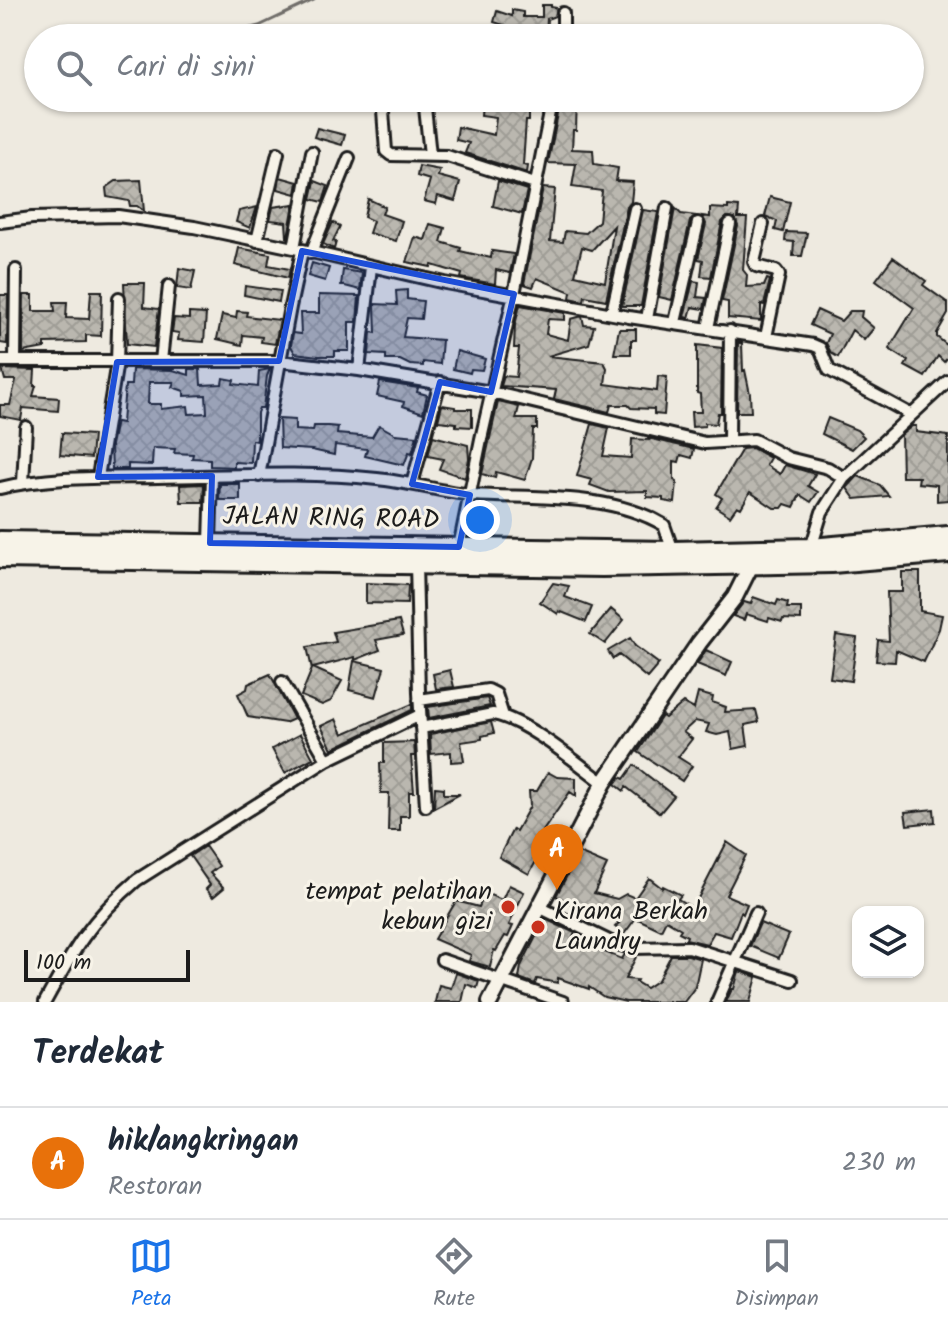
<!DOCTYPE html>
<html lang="id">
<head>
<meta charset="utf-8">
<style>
  :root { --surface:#fff; --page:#f2f2f3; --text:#1f2937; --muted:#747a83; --line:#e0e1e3; --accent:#1a73e8 }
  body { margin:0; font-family:Kalam,sans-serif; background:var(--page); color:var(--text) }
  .controls { position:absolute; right:24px; bottom:24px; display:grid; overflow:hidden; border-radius:16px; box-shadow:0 2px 6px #0004 }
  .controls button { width:72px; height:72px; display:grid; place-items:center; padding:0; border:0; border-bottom:2px solid var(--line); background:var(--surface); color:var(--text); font:40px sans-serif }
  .scale { position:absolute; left:24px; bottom:20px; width:166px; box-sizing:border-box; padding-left:8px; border:4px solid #1c1c1c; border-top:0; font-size:22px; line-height:28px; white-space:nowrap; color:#1c1c1c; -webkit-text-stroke:6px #f7f3e8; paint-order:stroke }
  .you { position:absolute; left:480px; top:520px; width:28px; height:28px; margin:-20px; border:6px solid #fff; border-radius:50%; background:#1a73e8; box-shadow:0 0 0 12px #1a73e833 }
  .badge { display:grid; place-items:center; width:52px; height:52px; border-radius:50%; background:var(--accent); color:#fff; font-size:26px; font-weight:700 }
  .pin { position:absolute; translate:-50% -66px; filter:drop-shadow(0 2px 4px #0008) }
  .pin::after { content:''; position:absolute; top:42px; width:28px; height:24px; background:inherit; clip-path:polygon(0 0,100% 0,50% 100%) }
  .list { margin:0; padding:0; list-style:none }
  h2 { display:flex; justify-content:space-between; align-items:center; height:104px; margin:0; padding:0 32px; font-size:34px }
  h2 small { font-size:26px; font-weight:400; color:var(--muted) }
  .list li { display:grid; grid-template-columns:52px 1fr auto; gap:24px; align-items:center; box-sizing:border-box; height:112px; padding:0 32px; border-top:2px solid var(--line) }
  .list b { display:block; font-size:30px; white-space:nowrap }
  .list p { margin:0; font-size:26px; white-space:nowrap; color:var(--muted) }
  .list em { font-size:26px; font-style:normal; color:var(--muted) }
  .icon { flex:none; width:44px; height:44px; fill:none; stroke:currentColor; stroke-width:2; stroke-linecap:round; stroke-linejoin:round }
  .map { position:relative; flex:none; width:948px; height:1002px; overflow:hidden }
  .search { position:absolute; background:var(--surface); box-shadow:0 2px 6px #0004; left:24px; right:24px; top:24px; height:88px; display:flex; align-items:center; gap:20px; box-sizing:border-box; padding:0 28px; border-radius:44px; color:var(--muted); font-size:30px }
  .sheet { height:216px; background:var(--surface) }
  nav { display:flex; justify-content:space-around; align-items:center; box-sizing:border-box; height:112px; border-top:2px solid var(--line); background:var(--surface); font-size:22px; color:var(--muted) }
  nav a { display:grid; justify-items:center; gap:4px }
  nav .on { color:var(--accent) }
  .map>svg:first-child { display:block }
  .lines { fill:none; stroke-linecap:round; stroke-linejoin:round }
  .stream { stroke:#6f6d69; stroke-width:3 }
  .building { fill:url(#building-cross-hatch); stroke:#1c1c1c; stroke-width:2; fill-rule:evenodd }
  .street-casing { stroke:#1c1c1c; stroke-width:16 }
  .secondary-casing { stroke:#1c1c1c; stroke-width:20 }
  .highway-casing { stroke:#1c1c1c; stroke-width:24 }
  .street { stroke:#f7f3e8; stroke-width:10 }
  .secondary { stroke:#f7f3e8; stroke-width:14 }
  .highway { stroke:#f7f3e8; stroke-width:18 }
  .marked { fill:#1d4ed8; fill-opacity:0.2; stroke:#1d4ed8; stroke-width:6; stroke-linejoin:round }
  .poi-dot { fill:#c8321e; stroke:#f7f3e8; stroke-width:3 }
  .labels { text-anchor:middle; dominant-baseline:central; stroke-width:6; stroke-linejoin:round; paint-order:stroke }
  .street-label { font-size:26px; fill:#1c1c1c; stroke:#f7f3e8 }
  .poi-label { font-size:26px; fill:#1c1c1c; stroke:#f7f3e8; text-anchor:end }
</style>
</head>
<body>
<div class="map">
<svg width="948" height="1002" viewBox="0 0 948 1002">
  <defs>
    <pattern id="building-cross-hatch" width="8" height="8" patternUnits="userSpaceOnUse" patternTransform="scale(2)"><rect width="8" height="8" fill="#bab7af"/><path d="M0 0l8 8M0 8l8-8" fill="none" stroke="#9f9d96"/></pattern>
  </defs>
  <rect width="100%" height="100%" fill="#eeeae0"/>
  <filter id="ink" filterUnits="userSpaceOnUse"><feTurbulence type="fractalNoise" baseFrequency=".0125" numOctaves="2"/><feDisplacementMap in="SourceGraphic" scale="16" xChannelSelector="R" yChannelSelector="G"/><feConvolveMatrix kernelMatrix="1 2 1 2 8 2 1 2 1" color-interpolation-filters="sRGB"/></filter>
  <g filter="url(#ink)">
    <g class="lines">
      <path class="stream" d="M211,38L259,26L314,0"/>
    </g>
    <path class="building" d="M542,5H551V7L557,8L555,16L547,19L546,35L538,34V38H507V26L494,22L497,11L512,16V10L523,12V17H542Z
      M510,98H529V121H526L523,165L528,166L527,173L465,153L469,143L456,140L458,127L494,135L496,117L481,115L482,103L508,106Z
      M561,98H577L576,130H573L572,149L593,150L594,164L618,168L616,181L633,182L631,202L627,207L606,300L585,296L584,301L570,298L571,292L537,278L533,287L524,284L543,188L555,189L550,241L563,242L565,231L586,233L599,221L602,191L572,187L576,164L548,163L559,110H561ZM614,226L605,282L575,275L582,247L592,250Z
      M317,128L345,135L342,145L314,137Z
      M419,166L440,170L438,176L460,182L455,201L438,196L436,204L424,201L430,180L417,176Z
      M280,177L298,182L296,194L278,189Z
      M141,180L144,211L137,206H130L129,201L107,197L106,188L116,181Z
      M315,181L328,186L323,202L311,199Z
      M498,181L527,190L522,214L493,206Z
      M770,197L790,202L783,232L775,230L777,221L765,216Z
      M368,199L385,207L382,214L402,221L396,241L369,233L373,221L364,217Z
      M294,204L288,237H287L286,222L270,220L273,207Z
      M728,206L739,207L738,218H747L743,270L747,275L746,287L764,286L767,279L770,280L764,305L761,304V321L728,318V302L722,301L738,226L735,218L727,217L722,222L711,277L701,276L703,260L698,259L706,224L702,216L710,217V208L728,209Z
      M257,207L250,228L236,222L239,211Z
      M675,208L681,214L696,216L690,221L672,300L659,297Z
      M643,210L658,212L641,306H622Z
      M333,222L340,227L333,241L336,242L334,249L323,244Z
      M430,224L445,228L441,242L461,248L460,251L491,258L492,251L514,254L510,273L496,270L495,284L461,278L462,274L432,265L431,267L407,262L415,237L425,240Z
      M786,232L807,233L802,256H793L794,242L785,241Z
      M239,248L270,254L268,265L290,269L288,278L235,265Z
      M893,257L926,281L923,285L948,303V314L937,333V337L948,346V357L944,362L938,356L925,377L905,366L908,361L889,349L914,308L876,280Z
      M312,263L329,268L325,281L308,276Z
      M179,268L195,271L191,290L177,288Z
      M343,270L362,273L360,290L341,285Z
      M693,281L699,282L697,297L706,298L704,309L692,307L689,318L684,317Z
      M124,283H145L144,307L159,309L154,347L127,344Z
      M245,286L281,291L279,302L244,295Z
      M407,290V299L423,301L421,319L407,318L403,337L442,340L440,364L423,362V366L410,365L400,360H386V355L369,354L371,332L376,333L375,304L397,305L396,291Z
      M91,291H102L101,336L86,335V342L45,343V348L23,352L24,295H33V311H55L54,302H67L66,318L89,319Z
      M0,295H8L7,344L0,343Z
      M319,295L359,296L357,322H349V351H335V356H318L295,353L291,346L293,333L301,334L300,313H319Z
      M520,305L565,313V320L548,319L546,334L568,340L571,319L582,316L584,325L594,326L589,344L548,356L604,362L607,368L605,384L657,391L658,376L667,377L664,415L654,414V409L631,408L628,405H611L609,412L554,399L556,390L501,386L504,376L516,377L519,348H514L515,325Z
      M817,310L841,321L850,311H862L861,317L874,328L864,340L852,330L838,357L831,353L826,343L830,334L810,325Z
      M237,311L247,312L246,316L280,320L275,344L261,342L262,337L243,335L242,345L217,339L222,315L236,318Z
      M189,313L206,314L204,342L178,340L179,333L172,332L174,318L189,319Z
      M619,329H636V340H631V354H614Z
      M738,343H742L743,371L745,370L750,394L751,412H737Z
      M697,345L722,348L721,413H718L716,424L705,423V426L692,427L691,412H701L700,394L697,393Z
      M457,351L485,359L482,370L471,369L470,373L453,369Z
      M2,369L35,370L34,386H36L33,396L59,398L58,411L23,408L21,420L0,416V405H10L16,380H5Z
      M132,369L173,370L189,375V369H200L201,385L222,384L223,378L234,380L233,384L258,387L259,371L270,369L267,376L263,408H259L257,413V441L252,440L251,463L234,462V467L210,466V459L192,458L193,454L174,453L175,449L153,448L152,465L128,464V469H112L111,445L115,426L116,422L122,423L125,385H131ZM149,382H174L172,387L184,391V396L206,395L207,413L189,414L188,406L161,409V404H148Z
      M380,382L418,388L417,392L427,395L423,413L403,406L404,402L377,396Z
      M498,402L519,407L516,419H537V429H533L532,458L525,480L496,472L495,478L482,474Z
      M442,405L455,407V409H472V427L456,426V423L438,421Z
      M828,418L857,430L864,437L852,449L822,434Z
      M279,419L295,420V430L313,431L314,426H328L338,427L337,434L372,437L379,425L395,434L417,436L412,453L409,452L404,465L365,456L367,449L335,445L334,455L312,450L280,448Z
      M592,424L609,428L603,456L631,458L632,439L649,440L648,438L694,449L692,458L681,455L679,462L674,461V480L677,482L675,503L663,501V498L647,497V491L609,492L590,485L592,480L577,476Z
      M912,426H916V432L948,436V500L937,501V485L918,483L919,477H902L901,435Z
      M62,433L93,435L91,458L60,455Z
      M433,436L468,445L469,459L465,478L439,469L443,459L428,456Z
      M752,448L770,458L766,465L780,474L785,465L815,474L808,486L818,492L811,502L800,495L794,507L785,504L782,508H774L750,492L741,508L737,506L730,516L716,507L722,498L716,494L742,449Z
      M858,476L880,485L889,496L855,499L847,488Z
      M204,484L203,502H181L180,485Z
      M220,484H240V500H219Z
      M902,572H920V611L942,615L939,629L924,662L896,650L895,662L876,661L878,640L889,641L887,592H902Z
      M366,583L408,585L407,604L366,603Z
      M553,583L569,586L565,597L592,607L586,622L559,611L558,614L540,602Z
      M753,597L776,605L778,600L788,603L787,608H801V620L783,619L782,622L769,618L768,621L746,614L744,620L733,616L744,602L751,604Z
      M611,609L624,620L605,644L590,634Z
      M399,621L403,635L376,640L380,650L355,660V657L313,668L342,681L331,701L322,705L301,696L312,669L307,647L336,642L333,632Z
      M836,635L857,638L851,681L830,678Z
      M630,638L635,646L659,664L647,678L619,655L613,659L608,651Z
      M706,650L732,662L726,676L697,664Z
      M354,661L384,668L376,697L349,690Z
      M450,670L454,687L436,689L433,674Z
      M270,674L294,719L285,723L248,717L238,694L247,689L248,684Z
      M698,693L713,697L712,702L726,707L725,712L756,710L759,722L745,725L748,746L733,749L730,732L717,735L706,732L709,724L695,721L683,732L692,739L678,757L692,766L682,781L638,752L662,716L665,718L683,703L694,709Z
      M487,698L490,706L429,718L428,707Z
      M412,704V710L332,749L321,726L336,719L343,734Z
      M491,722L494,733L482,736V739L461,742L464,761L451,762V752L431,754L430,734Z
      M300,734L313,758L285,773L272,749Z
      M414,742L415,756H411L414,792H409V816H400V831H388L389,793H381L380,763H384V743Z
      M634,765L674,796L660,813L626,787L624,791L615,784L620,777L624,779Z
      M548,772L557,777L576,778V796L570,792L543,831L557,840L548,853L543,849L529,874L499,857L513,829L516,831L530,806L529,791H537Z
      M435,787L444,788V794H460L434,808Z
      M934,809L935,822L907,825L905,812Z
      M727,842L746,855L726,895L747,904L743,914L741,912L731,937L714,932L707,944L686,939L687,936L679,932L681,929L666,920L661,930L636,918L624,934L615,927L619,923L595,912L593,918L578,913L580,908L556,896L579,853L607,865L594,893L617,899L626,894L635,898L649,878L662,888L663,886L681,895L678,899L693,908Z
      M205,846L219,866L210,873L224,888L213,897L206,889L210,885L190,856Z
      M509,885L524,892L509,925L513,926L508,937L505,936L496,951L494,950L490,967L469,961L471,955L434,939L456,901L479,907L485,893L502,900Z
      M545,919L575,933L573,937L595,947L596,944L603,947L602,951L622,959L625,954L636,957L625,979L637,980L636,982L646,988L658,980L671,955H688L701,959L695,987L684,1002H626L604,997L589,987V989L558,978V983L537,979L535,984L519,978L521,966Z
      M760,923L789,935L779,958L750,946Z
      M739,971L757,977L750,1002H726L732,989H734Z
      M456,973L479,981L477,988L466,984L462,1002H435L439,985L451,988Z"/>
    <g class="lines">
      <g class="street-casing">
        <path id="street" d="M563,13V38
          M382,98L386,151L391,155L447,156L535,184
          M424,98L430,155
          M0,222L32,218L118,216L194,227L294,248L445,283L629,317L813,345L820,348L829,370L910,414
          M763,224L754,262L756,266L776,271L779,275L766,337
          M257,241L278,153
          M294,248L312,152
          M311,253L349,158
          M612,312L635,209
          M647,319L667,208
          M675,322L698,223
          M708,328L730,224
          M15,360L16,270
          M0,361H279L359,370L491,392L705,443L754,440L788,458L828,468L844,478
          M161,361L169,286
          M359,370L371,267
          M729,441L730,331
          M259,476L290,307L302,251
          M98,477L117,362L119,298
          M23,483L26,427
          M412,484L440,382
          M0,488C52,476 104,478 158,477C230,476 305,471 377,479C409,482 441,492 473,495C534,499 609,492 664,525L673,551
          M210,543L212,476
          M459,547L481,439L514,294L553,98
          M811,548L822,512L844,478L948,381
          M416,563L419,693L426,806
          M282,682L327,760
          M419,700L488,690L496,694L503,716
          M421,728L493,714C525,719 577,763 604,783
          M541,908L613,943L632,948L689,947L792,980
          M442,960L563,1002
          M45,1002C74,949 90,920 137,880L327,760L420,715
          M717,1002L756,913"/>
      </g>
      <g class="secondary-casing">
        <path id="secondary" d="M490,1002L604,783L699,643L735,597L751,565"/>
      </g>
      <g class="highway-casing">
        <path id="highway" d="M0,541L673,551L811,548L948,536
          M0,558L602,567L832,563L948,553"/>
      </g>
      <use href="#street" class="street"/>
      <use href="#secondary" class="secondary"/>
      <use href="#highway" class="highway"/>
    </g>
  </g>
  <path class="marked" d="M302,251L514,294L491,392L440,382L412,484L470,495L459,547L210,543L212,476L98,477L117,362L279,361Z"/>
  <g class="poi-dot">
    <circle cx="508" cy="907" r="8"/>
    <circle cx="538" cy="927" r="8"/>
  </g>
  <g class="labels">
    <g class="street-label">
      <text transform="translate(331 519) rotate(1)">JALAN RING ROAD</text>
    </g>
    <g class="poi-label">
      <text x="492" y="892">tempat pelatihan<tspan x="492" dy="30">kebun gizi</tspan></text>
      <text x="554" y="912" text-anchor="start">Kirana Berkah<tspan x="554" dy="30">Laundry</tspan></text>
    </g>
  </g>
</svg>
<div class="controls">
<button><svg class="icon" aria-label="layers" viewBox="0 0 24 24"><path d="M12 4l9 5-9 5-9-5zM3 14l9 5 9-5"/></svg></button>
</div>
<div class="scale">100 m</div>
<div class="you"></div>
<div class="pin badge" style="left:557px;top:890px;background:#e8710a">A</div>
<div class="search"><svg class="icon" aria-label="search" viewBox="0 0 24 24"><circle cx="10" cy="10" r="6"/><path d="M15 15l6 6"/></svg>Cari di sini</div>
</div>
<section class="sheet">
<h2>Terdekat<small></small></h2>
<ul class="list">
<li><span class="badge" style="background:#e8710a">A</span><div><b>hik/angkringan</b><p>Restoran</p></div><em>230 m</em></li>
</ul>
</section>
<nav>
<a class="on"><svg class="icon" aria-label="map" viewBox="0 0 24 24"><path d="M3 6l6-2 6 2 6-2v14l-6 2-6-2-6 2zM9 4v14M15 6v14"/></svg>Peta</a>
<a><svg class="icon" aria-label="directions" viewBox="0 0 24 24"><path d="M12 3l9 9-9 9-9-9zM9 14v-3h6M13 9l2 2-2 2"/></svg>Rute</a>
<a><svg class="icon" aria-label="saved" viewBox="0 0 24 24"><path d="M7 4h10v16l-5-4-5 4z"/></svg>Disimpan</a>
</nav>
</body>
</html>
